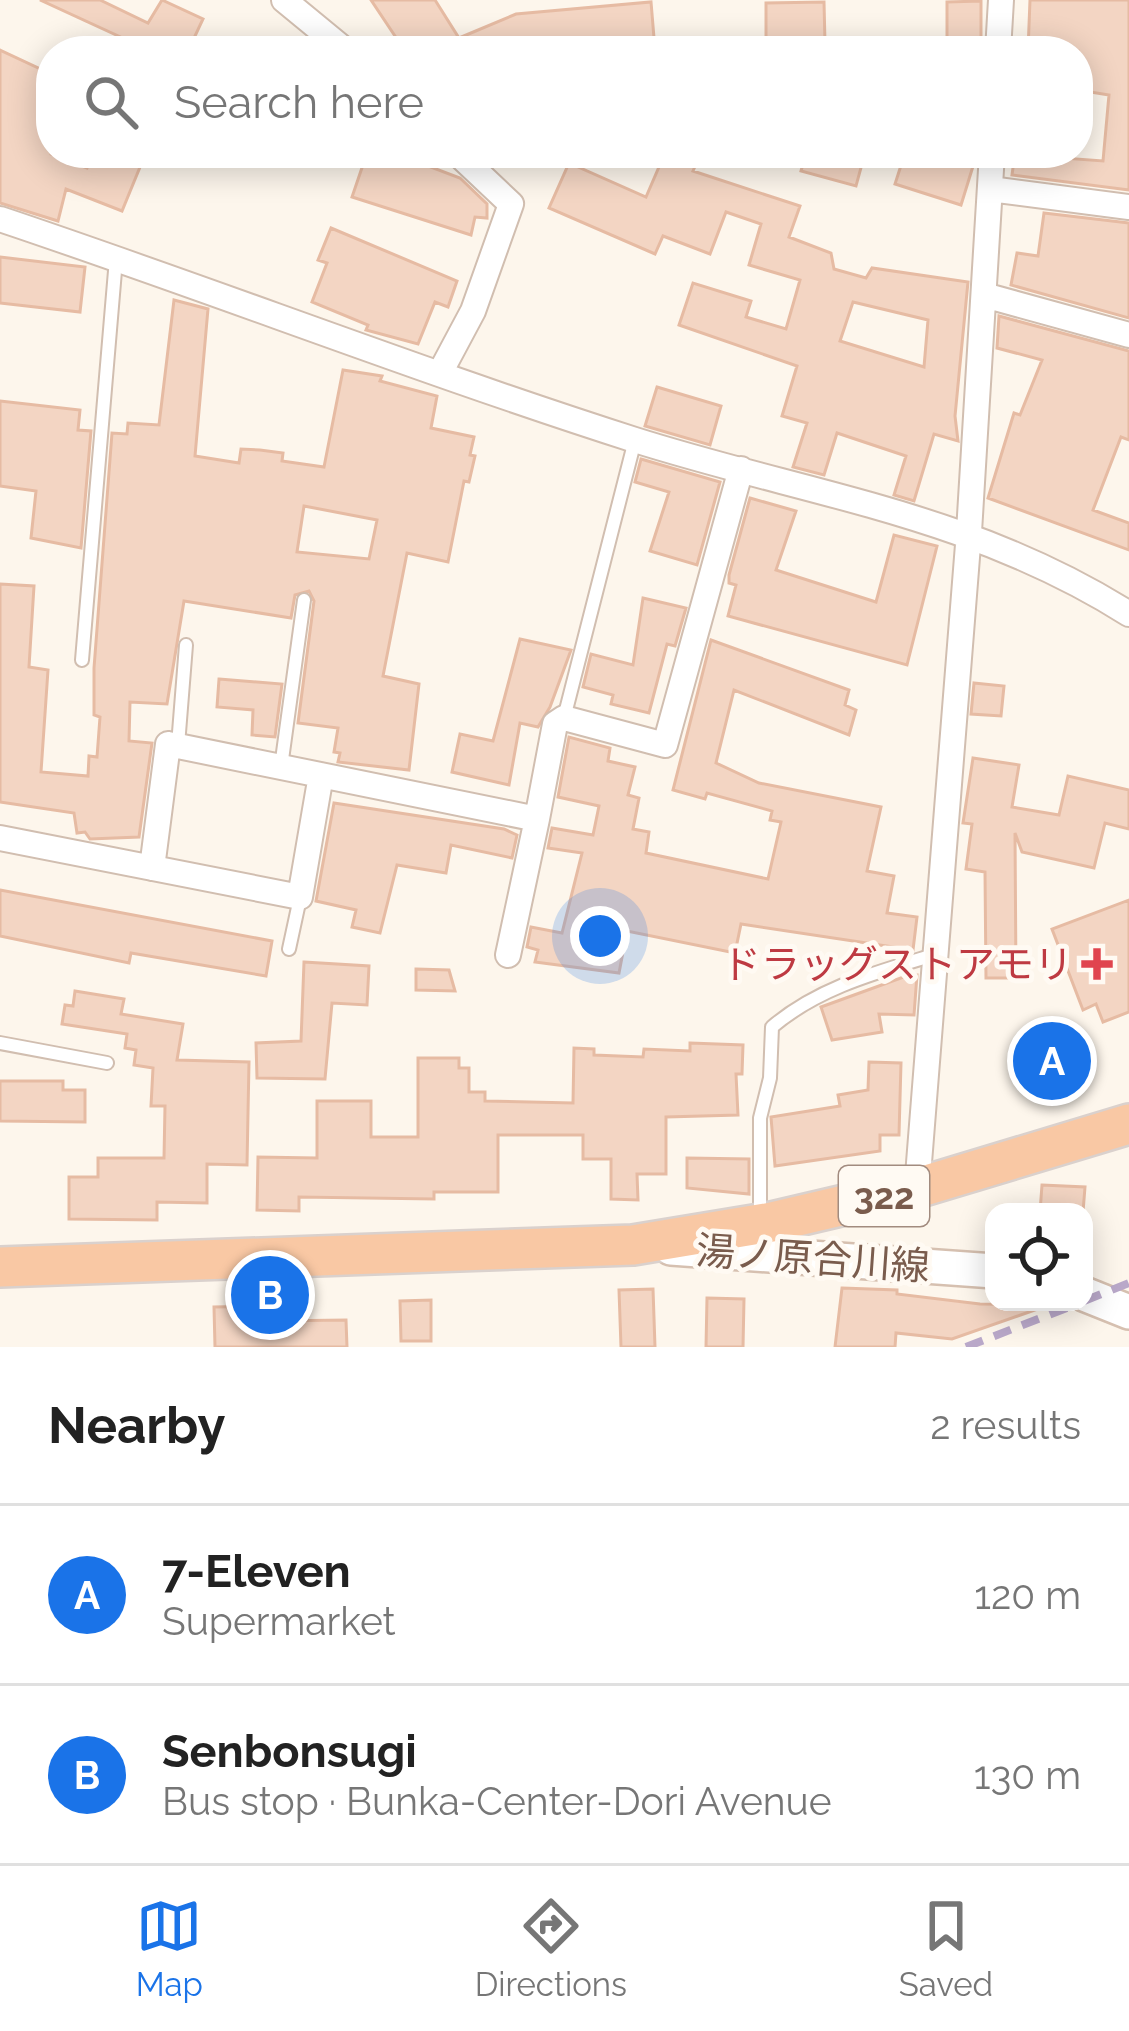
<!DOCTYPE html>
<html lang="en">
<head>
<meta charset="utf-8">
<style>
  :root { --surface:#fff; --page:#f6f6f6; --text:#222; --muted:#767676; --line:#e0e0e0; --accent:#1a73e8 }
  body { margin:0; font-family:Raleway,"Noto Sans JP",sans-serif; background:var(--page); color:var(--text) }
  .controls { position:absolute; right:36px; bottom:36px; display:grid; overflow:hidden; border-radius:24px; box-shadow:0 6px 30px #0003 }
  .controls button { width:108px; height:108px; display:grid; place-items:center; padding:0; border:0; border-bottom:3px solid var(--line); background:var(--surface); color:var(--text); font:60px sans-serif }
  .you { position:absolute; left:600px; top:936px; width:42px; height:42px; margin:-30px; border:9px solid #fff; border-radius:50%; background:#1a73e8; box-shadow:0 0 0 18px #1a73e833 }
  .badge { display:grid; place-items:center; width:78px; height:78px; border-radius:50%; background:var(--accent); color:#fff; font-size:39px; font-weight:700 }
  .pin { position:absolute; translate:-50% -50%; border:6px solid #fff; box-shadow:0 3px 12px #0006 }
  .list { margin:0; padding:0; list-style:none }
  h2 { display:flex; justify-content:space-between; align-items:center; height:156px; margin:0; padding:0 48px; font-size:51px }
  h2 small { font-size:39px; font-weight:400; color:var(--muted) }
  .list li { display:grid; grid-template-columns:78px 1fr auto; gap:36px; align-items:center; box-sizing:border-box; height:180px; padding:0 48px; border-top:3px solid var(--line) }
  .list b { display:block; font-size:45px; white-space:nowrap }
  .list p { margin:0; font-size:39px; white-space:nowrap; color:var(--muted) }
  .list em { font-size:39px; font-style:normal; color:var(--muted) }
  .icon { flex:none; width:66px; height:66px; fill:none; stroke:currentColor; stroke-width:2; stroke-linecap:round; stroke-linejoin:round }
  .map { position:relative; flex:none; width:1129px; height:1347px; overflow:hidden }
  .search { position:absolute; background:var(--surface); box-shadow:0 6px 30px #0003; left:36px; right:36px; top:36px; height:132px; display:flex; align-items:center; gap:30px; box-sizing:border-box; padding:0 42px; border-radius:48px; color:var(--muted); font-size:45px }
  .sheet { height:516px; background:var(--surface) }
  nav { display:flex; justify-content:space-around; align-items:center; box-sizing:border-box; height:168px; border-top:3px solid var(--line); background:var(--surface); font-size:33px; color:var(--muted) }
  nav a { display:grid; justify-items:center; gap:6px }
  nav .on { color:var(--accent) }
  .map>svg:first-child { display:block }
  .building { fill:#f3d5c3; stroke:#e6bba3; stroke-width:3; fill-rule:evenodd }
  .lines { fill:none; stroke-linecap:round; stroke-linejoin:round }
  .service-casing { stroke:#d1beb0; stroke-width:16 }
  .minor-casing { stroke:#d1beb0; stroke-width:28 }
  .secondary-casing { stroke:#d6c0b0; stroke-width:38 }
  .trunk-casing { stroke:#dad1cd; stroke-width:44 }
  .service { stroke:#fff; stroke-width:12 }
  .minor { stroke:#fff; stroke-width:24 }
  .secondary { stroke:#fff; stroke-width:33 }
  .trunk { stroke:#f9c8a4; stroke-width:39 }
  .rail { stroke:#b9a8c9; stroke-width:8; stroke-dasharray:18 12; stroke-linecap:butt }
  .health-dot { fill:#e0444e; stroke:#fffaf3; stroke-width:4.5 }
  .labels { text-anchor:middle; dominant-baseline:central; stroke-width:10; stroke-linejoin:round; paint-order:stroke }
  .shield { fill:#fffaf3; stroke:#a28b7f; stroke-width:3 }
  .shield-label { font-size:36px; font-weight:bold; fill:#7a5c4d }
  .health-label { font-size:39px; fill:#be3a42; stroke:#fffaf3; text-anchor:end }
  .street-label { font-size:39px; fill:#7a5c4d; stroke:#fffaf3 }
</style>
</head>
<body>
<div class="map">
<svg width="1129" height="1347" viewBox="0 0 1129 1347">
  <rect width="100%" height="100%" fill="#fdf6ec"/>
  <path class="building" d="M40,0H100L148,23L162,0L203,19L188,51H151Z
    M371,0H435L459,38L516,14L651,2L654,38L523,51H405Z
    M1030,0H1129V190L1012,175L1015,153H1063L1062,158L1103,161L1109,95L1078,90V51H1028Z
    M981,1V51H947V2Z
    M824,2L825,43L766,44V3Z
    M0,50L51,74V154L87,168L93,153H105L140,167L122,211L66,189L58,221L0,203Z
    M367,153H394L460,178L487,204V218L475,217L471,235L352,197Z
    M665,153H701L693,171L800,206L789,237L831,253L834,269L866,278L872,268L968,282L955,416L958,441L934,434L914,501L894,495L906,456L837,433L824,475L793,467L807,423L782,416L797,366L679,325L693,283L751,301L746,317L786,329L800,280L749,265L761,224L726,212L710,254L663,236L655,254L549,208L569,163L646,197ZM853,302L928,320L924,367L840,341Z
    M806,153H865L856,186L801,171Z
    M905,153H942L974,163L961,205L895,184Z
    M1044,213L1129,223V318L1011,285L1017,253L1038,256Z
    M331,228L457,281L448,307L435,302L418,344L366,330L368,325L312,302L327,263L318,260Z
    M0,257L85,267L80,312L0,303Z
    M174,300L208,309L195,456L239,463L241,449L260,450L283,453L282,461L324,467L343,370L382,376L380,381L437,396L431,428L474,437L470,455L475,456L469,482L464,481L448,562L407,553L383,676L419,684L409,770L338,762L340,753L334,752L338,728L298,723L314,601L309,591L295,595L291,618L184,601L167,704L130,702L129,741L152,743L139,837L90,839L85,832L77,833L74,813L0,802V584L34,586L29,667L48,670L41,772L88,776L89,756L97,757L100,717L94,715V668L112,433L127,434L128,423L159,425ZM304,506L377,520L369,559L297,552Z
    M999,316L1129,351V440L1121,437L1093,510L1129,523V550L988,498L1014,413L1020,415L1042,360L997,348Z
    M657,387L721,406L710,445L645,426Z
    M0,401L80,410L78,430L91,431L81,548L31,538L36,491L0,486Z
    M641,459L720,482L697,565L650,551L669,492L635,482Z
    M750,498L796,511L776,570L876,602L894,535L937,546L907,665L728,616L736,585L729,583V575Z
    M643,598L686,608L675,646L667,644L649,713L611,704L613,695L583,687L591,654L633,665Z
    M520,639L571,650L550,707L538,727L520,723L509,785L452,772L460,734L493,741Z
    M711,640L849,690L845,705L856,710L849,735L734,690L716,763L759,783L881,807L867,871L894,876L887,913L917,917L913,950L741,924L735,953L627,931L619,973L535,962L538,950L527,947L531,927L562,933L582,853L548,848L552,828L593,835L599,806L558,797L569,737L610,748L608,761L635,767L628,795L639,798L633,829L649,832L646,853L768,879L781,822L770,820L772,811L707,793L705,799L673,790Z
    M219,679L282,684L275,737L252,735L253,710L217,707Z
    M974,683L1004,686L1001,716L971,714Z
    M973,758L1019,765L1012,807L1059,815L1068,776L1129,790V829L1105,823L1094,868L1022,852L1015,833L1016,978H986L985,872L966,869L972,824L963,823Z
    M334,803L504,829L517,835L512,858L451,845L446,873L397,865L380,933L352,927L356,910L316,901Z
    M0,890L272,941L266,976L131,953L129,963L0,936Z
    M1129,900V1012L1103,1022L1096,1004L1083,1010L1052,929Z
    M304,962L369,966L367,1005L332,1003L325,1079L257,1078L256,1043L301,1041Z
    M416,969L449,970L455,991L416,990Z
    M909,975H917L914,1015L879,1014L882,1032L832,1040L821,1007Z
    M75,991L124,999L121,1014L183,1024L177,1060L249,1062L247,1165L207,1164V1203L157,1202V1220L69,1219V1177H98V1158H164L165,1106H151L153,1068L134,1065L136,1050L125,1048L127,1034L62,1024L65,1005L73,1006Z
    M1061,1023L1080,1089L1042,1099L1024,1033Z
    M690,1043L743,1045L742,1074H736L738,1115L666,1117V1174H637L638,1200L611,1199V1159H583V1135H498V1192H434V1199L299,1197V1211L257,1210L258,1157L317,1158V1101H371V1137H418V1058H459V1068H469V1092H485V1101L573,1103L574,1048L594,1049V1055L643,1057L644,1049L690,1051Z
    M869,1062L901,1063L899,1135H880V1151L775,1166L771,1117L840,1106L838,1095L868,1090Z
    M0,1081H63V1090H85V1122L0,1121Z
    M687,1158L749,1159V1194L687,1188Z
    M1042,1185L1085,1187L1083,1212H1040Z
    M842,1288L897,1290V1294L980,1304L1049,1305L952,1339L896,1333L895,1347H835Z
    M653,1289L655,1347H621L619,1290Z
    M707,1298L744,1299L743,1347H706Z
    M431,1300V1341H401L400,1301Z
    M269,1306L270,1321L346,1320L347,1347H215L214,1307Z"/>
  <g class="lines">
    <g class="service-casing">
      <path id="service" d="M82,660L116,259
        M564,718L635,440
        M178,745L186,645
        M281,767L304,600
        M289,949L300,898
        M0,1043L107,1063
        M760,1220V1118L770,1078L772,1027C819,987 878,972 937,954"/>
    </g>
    <g class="minor-casing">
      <path id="minor" d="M284,0L346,51
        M998,51L1001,0
        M990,189L1129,207
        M0,219C212,290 422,372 635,440C809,495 971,514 1129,614
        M984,295L1129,335
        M441,371L473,311L511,204L457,153
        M0,838L300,897L321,775
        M152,868L168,744L537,819L555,724L564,718L665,745L741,469
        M508,955L537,819
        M917,1188L969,532L992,153"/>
    </g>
    <g class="secondary-casing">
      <path id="secondary" d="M671,1248L994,1271
        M1084,1294L1129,1312"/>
    </g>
    <g class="trunk-casing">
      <path id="trunk" d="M0,1267L633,1245L772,1222L917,1188L1129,1124"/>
    </g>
    <use href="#service" class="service"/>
    <use href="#minor" class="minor"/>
    <use href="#secondary" class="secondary"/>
    <use href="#trunk" class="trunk"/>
    <path class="rail" d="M1084,1301L1129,1283
      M966,1347L1082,1302"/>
  </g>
  <path class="health-dot" d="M1091 946h12v12h12v12h-12v12h-12v-12h-12v-12h12z"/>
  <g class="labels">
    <rect class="shield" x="839" y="1166" width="90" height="60" rx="9"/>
    <g class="shield-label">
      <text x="884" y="1196">322</text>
    </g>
    <g class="health-label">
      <text x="1073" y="964">ドラッグストアモリ</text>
    </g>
    <g class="street-label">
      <text transform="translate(813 1258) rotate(4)">湯ノ原合川線</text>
    </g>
  </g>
</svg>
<div class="controls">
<button><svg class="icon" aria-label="locate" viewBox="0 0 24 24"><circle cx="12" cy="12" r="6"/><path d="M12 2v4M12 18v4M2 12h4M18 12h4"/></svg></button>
</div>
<div class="you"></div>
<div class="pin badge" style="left:1052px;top:1061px">A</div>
<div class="pin badge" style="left:270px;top:1295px">B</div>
<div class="search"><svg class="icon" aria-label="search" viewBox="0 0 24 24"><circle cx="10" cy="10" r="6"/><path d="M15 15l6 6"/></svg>Search here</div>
</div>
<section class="sheet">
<h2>Nearby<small>2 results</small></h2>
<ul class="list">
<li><span class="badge">A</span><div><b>7-Eleven</b><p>Supermarket</p></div><em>120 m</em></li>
<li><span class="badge">B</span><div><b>Senbonsugi</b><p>Bus stop · Bunka-Center-Dori Avenue</p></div><em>130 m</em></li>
</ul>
</section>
<nav>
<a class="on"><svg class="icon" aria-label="map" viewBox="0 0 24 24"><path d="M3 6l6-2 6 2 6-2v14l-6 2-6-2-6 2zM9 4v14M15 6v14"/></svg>Map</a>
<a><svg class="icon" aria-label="directions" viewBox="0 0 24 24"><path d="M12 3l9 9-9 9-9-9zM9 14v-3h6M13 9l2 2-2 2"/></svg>Directions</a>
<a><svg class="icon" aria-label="saved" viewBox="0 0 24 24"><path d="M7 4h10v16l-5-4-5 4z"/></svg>Saved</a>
</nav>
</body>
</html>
